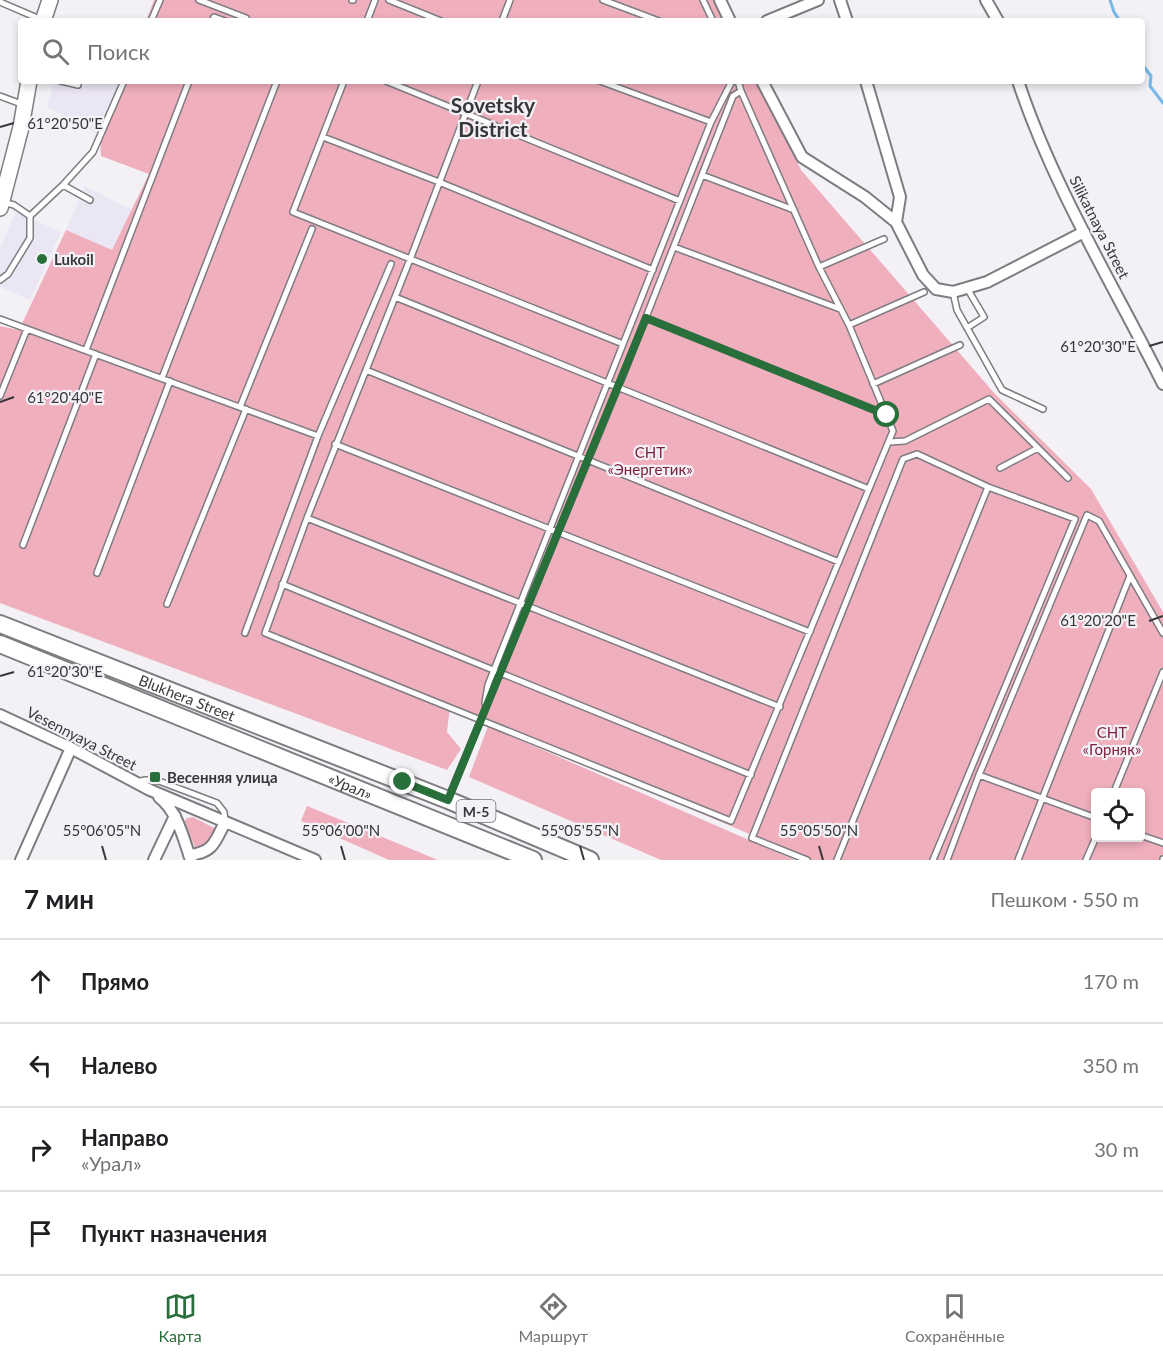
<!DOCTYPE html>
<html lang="ru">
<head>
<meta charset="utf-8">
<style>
  :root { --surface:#fff; --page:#f2f2f2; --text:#202124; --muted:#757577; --line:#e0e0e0; --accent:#296f3b }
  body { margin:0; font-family:Lato,sans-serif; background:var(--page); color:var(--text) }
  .controls { position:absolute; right:18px; bottom:18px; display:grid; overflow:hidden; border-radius:6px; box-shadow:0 3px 9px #0003 }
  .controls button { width:54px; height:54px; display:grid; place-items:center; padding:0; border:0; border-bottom:2px solid var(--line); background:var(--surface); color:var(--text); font:30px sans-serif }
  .stop { position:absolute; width:18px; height:18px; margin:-14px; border:4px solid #296f3b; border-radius:50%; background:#fff }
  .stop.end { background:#296f3b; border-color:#fff; box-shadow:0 2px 6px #0008 }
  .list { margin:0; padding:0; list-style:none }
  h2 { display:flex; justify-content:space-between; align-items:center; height:78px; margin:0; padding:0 24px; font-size:26px }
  h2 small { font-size:20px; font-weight:400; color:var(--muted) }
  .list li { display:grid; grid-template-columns:39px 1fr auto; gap:18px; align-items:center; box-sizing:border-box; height:84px; padding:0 24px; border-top:2px solid var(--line) }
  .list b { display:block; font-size:22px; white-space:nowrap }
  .list p { margin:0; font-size:20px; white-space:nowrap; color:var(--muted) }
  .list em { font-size:20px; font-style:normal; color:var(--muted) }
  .icon { flex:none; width:33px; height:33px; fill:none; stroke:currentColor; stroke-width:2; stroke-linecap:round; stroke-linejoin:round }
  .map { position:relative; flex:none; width:1163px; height:860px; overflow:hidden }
  .search { position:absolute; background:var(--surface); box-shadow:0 3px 9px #0003; left:18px; right:18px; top:18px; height:66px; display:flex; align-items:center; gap:15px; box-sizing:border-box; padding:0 21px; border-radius:6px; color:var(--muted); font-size:22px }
  .sheet { height:414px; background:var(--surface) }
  nav { display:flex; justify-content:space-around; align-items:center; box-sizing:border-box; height:84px; border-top:2px solid var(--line); background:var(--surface); font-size:16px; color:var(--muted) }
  nav a { display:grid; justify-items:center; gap:3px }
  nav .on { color:var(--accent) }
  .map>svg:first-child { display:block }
  .built { fill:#ebe6f3 }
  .green { fill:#f0afbd; fill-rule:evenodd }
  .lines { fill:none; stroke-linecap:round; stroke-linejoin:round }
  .stream { stroke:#77b8e9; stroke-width:3 }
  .lane-casing { stroke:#7e7c81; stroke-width:8 }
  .street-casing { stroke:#7e7c81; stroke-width:14 }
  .secondary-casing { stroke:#7e7c81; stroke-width:18 }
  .primary-casing { stroke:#7e7c81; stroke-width:20 }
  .lane { stroke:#fff; stroke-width:5 }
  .street { stroke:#fff; stroke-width:10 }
  .secondary { stroke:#fff; stroke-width:15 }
  .primary { stroke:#fff; stroke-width:16 }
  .route { stroke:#296f3b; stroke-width:8 }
  .ticks { fill:none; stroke:#373739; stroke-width:2 }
  .poi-dot { fill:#296f3b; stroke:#f3f1f6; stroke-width:2 }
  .labels { text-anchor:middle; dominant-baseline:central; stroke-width:4.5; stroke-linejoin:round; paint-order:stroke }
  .shield { fill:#f3f1f6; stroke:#6f6f72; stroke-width:1.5 }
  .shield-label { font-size:14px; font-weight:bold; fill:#373739 }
  .street-label { font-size:15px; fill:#373739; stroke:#f3f1f6 }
  .poi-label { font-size:15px; font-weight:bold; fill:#373739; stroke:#f3f1f6; text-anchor:start }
  .park-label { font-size:15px; fill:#7d2140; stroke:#f3f1f6 }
  .district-label { font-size:21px; font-weight:bold; fill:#373739; stroke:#f3f1f6 }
  .ticks-label { font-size:15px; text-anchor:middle; fill:#373739; stroke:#f3f1f6; stroke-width:4.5; stroke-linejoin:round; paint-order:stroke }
</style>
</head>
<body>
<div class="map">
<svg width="1163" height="860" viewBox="0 0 1163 860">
  <rect width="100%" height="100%" fill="#f3f1f6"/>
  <path class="built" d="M54,81H121L100,135L47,107Z
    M85,186L132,210L112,251L66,230Z
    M16,212L61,232L30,300L0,287V248Z"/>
  <path class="green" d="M154,0H722L732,21H146Z
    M121,81H760L801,170L995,394L1091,489L1163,612V860H810L450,706L447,732L461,749L447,770L0,603V326L19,330L66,230L112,250L149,174L101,156L100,135ZM1096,792H1140V838H1096Z
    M488,726L795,860H661L469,777Z
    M307,806L438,860H389L301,821Z
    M193,817L214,828L215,832L204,847H195L184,822L187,818Z"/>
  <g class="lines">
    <path class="stream" d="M1110,0L1114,12L1120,21
      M1142,64L1151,76L1150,86L1163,103"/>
    <g class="lane-casing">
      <path id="lane" d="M199,0L246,18
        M352,0H353
        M389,0L441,21
        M603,0L659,21
        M703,0L713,21
        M0,2L42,20
        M151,21L160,0
        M212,21L214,17L225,21
        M367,21L375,0
        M502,21L510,0
        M61,81L78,85
        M344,81L293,212L623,344
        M386,81L680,201
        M478,81L411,257L307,518L265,633L731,821L893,431L849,325L819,267L741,91
        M600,81L711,122
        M0,96L24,105
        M323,137L439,182L653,270
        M702,175L794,210
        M63,185L90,200
        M30,216L63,185L93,152L124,81
        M674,247L840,309
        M819,267L884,239
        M0,280L8,274L30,238V216L14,205L2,202
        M967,288L984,317L967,328
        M953,292L957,310L1002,390L1043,409
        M395,297L869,489
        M646,318L887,415
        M0,319L318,436
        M849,325L924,292
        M86,350L189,81
        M366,370L839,562
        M162,378L277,81
        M873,384L960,345
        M0,396L27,329
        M240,407L312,229
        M889,442L905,441L989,399L1068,478
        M335,444L810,632
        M1000,468L1038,448
        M307,518L780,707
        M23,545L96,354
        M97,573L170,381
        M282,584L751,775
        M167,604L246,409
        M245,633L318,436L391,264
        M485,703L488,685L711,122L732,81
        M979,775L1096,818
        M137,782L145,780L159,781L217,803L224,812L225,821
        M1114,792L1163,672
        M448,799L624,373L733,96L741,91L738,81
        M1140,835L1163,843
        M807,860L752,838L903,459L917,454L988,487L1075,519L933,860
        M837,860L988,487
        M947,860L979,775L1087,515L1099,521L1163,633
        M1018,860L1130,576
        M1086,860L1096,837
        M1163,860V859"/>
    </g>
    <g class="street-casing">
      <path id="street" d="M720,0L730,21
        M840,0L847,21
        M986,0L998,21
        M767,21L818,0
        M762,81L802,157L865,197L896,222L923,275L936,289L953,292L987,282L1084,232
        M866,81L900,197L896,222
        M1018,81C1053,187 1113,284 1163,384
        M0,715L71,748L150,790L315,860
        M159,797C178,812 183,838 191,860
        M189,855C213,853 215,842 225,822
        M21,860L71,748
        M154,860L175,816"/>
    </g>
    <g class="secondary-casing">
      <path id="secondary" d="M43,21L50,0
        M0,208L21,127L29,81"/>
    </g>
    <g class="primary-casing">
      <g id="primary">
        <path id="s1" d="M0,624L448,800L590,860"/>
        <path id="s2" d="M0,644L533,860"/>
      </g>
    </g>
    <use href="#lane" class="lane"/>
    <use href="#street" class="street"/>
    <use href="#secondary" class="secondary"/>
    <use href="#primary" class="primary"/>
  </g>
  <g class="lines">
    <path class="route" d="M403,782L448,800L646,318L887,415"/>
  </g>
  <path class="ticks" d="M0,127L14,123M1149,346L1163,342M0,402L14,397M1149,621L1163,616M0,676L14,672M102,846L106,860M341,846L345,860M580,846L584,860M819,846L823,860"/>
  <g class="poi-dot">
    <circle cx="42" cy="259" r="6"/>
    <rect x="149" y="771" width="12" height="12" rx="3"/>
  </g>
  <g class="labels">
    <rect class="shield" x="456.5" y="800" width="39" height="22" rx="4.5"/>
    <g class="shield-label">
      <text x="476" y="811">М-5</text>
    </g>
    <g class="street-label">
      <text transform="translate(1100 227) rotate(63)">Silikatnaya Street</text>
      <text stroke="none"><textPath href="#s1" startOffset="201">Blukhera Street</textPath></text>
      <text transform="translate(82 738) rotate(27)">Vesennyaya Street</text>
      <text stroke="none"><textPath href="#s2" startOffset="378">«Урал»</textPath></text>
    </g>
    <g class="poi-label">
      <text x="54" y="259">Lukoil</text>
      <text x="167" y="777">Весенняя улица</text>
    </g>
    <g class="park-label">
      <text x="650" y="452">СНТ<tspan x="650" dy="17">«Энергетик»</tspan></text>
      <text x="1112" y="732">СНТ<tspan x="1112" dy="17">«Горняк»</tspan></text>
    </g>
    <g class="district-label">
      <text x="493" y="104">Sovetsky<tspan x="493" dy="24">District</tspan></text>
    </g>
  </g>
  <g class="ticks-label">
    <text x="65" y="129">61°20'50"E</text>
    <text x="1098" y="352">61°20'30"E</text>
    <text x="65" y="403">61°20'40"E</text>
    <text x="1098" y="626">61°20'20"E</text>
    <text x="65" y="677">61°20'30"E</text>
    <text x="102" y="836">55°06'05"N</text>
    <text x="341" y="836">55°06'00"N</text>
    <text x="580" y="836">55°05'55"N</text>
    <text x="819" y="836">55°05'50"N</text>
  </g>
</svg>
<div class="controls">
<button><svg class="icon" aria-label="locate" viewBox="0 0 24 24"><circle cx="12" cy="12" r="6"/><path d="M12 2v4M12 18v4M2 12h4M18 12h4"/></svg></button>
</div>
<div class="stop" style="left:887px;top:415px"></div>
<div class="stop end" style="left:403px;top:782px"></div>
<div class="search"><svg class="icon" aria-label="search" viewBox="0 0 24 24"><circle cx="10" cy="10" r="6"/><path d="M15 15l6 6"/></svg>Поиск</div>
</div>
<section class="sheet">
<h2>7 мин<small>Пешком · 550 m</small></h2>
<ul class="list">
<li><svg class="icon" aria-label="ahead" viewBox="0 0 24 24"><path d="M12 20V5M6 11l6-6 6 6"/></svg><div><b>Прямо</b></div><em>170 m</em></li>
<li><svg class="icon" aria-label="left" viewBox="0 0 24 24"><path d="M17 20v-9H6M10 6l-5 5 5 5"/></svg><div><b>Налево</b></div><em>350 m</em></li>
<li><svg class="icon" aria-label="right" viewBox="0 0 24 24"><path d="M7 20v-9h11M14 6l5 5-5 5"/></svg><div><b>Направо</b><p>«Урал»</p></div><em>30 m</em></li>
<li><svg class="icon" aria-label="arrive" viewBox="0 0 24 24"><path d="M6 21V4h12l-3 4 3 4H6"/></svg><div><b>Пункт назначения</b></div></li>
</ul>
</section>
<nav>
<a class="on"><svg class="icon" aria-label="map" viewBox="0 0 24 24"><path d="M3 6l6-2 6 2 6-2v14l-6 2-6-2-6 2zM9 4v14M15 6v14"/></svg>Карта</a>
<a><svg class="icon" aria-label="directions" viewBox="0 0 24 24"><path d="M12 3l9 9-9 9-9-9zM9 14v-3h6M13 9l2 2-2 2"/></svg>Маршрут</a>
<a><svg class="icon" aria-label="saved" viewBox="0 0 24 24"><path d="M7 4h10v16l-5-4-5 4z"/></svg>Сохранённые</a>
</nav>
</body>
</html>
